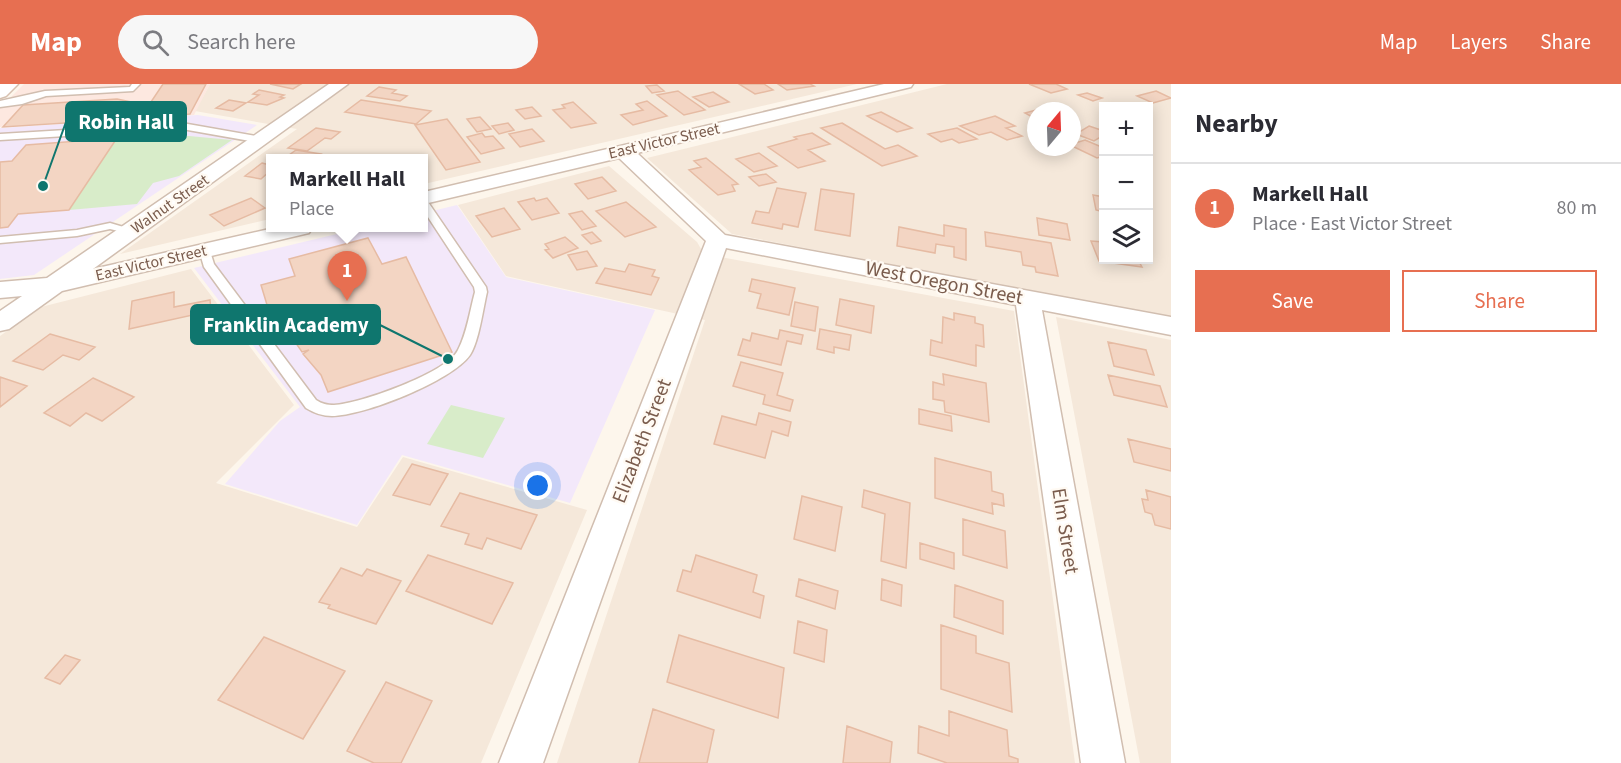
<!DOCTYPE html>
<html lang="en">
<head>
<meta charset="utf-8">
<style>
  :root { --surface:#fff; --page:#f7f7f7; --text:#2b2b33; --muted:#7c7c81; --line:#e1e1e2; --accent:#e76f51 }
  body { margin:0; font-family:"Source Sans 3",sans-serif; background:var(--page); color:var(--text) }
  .controls { position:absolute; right:18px; top:18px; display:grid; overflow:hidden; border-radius:0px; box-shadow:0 3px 15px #0003 }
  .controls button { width:54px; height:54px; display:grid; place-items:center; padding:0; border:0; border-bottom:2px solid var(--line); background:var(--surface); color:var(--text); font:30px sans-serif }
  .compass { position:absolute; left:1027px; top:18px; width:54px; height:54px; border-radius:50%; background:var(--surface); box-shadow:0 3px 15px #0003; rotate:19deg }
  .you { position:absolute; left:538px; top:402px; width:21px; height:21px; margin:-15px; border:4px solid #fff; border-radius:50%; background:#1a73e8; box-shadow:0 0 0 9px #1a73e833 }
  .badge { display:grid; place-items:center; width:39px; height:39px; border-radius:50%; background:var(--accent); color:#fff; font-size:20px; font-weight:700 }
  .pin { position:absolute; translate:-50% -50px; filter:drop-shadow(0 2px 3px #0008) }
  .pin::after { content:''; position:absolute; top:32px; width:21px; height:18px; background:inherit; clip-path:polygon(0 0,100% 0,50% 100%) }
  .popup { position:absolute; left:266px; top:70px; width:162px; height:78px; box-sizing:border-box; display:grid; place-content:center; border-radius:0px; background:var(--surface); filter:drop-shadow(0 2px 4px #0005); font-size:20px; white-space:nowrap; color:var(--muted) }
  .popup b { font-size:22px; color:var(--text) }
  .popup::after { content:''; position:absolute; left:50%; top:100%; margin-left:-12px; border:12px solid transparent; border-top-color:var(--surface) }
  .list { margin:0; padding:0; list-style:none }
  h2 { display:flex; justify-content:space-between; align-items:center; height:78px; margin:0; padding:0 24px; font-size:26px }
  h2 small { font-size:20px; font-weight:400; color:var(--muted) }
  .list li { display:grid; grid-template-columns:39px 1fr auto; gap:18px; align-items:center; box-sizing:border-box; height:90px; padding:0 24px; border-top:2px solid var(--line) }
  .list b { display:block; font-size:22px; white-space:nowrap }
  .list p { margin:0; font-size:20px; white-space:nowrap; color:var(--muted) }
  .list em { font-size:20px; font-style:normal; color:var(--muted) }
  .actions { display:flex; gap:12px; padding:18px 24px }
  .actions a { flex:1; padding:14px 0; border:2px solid var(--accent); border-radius:0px; text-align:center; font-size:21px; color:var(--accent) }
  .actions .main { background:var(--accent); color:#fff }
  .icon { flex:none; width:33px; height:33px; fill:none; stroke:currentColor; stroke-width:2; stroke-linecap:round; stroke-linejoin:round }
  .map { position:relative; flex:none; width:1171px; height:679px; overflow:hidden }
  header { display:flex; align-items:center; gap:36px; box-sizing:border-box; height:84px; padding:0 30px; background:var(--accent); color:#fff }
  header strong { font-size:28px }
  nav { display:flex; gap:33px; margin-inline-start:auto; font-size:21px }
  .search { width:420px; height:54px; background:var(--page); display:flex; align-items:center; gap:15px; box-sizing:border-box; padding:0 21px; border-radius:33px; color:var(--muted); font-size:22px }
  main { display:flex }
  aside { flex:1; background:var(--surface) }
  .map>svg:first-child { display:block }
  .residential { fill:#f5e8da; fill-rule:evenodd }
  .commercial { fill:#fde8e0 }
  .education { fill:#f3e8fa }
  .green { fill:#d8ecc9 }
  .building { fill:#f3d5c3; stroke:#e6bba3; stroke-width:1.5 }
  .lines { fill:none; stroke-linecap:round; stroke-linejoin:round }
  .service-casing { stroke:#d1beb0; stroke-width:3 }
  .minor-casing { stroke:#d1beb0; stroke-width:3 }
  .secondary-casing { stroke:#d6c0b0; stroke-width:3 }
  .service { fill:#fff; fill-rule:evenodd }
  .minor { fill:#fff; fill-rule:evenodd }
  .secondary { fill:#fff; fill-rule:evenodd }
  .labels { text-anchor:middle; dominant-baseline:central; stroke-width:4.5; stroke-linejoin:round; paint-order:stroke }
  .far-street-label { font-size:16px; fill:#7a5c4d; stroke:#fffaf3 }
  .street-label { font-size:20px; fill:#7a5c4d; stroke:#fffaf3 }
  .leader { fill:none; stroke:#0f766e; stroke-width:2 }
  .callout-dot { fill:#0f766e; stroke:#fffaf3; stroke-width:2 }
  .callout { fill:#0f766e; stroke:#0f766e; stroke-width:2 }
  .callout-label { font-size:21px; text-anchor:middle; font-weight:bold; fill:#fff }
</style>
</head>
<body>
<header>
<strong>Map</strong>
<div class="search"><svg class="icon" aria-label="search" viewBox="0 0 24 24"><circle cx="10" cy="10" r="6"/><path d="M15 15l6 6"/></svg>Search here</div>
<nav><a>Map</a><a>Layers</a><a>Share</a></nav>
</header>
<main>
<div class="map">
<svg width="1171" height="679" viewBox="0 0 1171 679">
  <rect width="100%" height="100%" fill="#fdf6ec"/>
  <path class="residential" d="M210,0H857L424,100V74H270V135L120,170L297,45L195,27Z
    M947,0H1171V234L732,150L647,74ZM1104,22H1148V176H1104ZM1036,27H1072V63H1036Z
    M609,82L697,158L704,170L1014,227L1075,679H557L705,236L506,192L458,121Z
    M191,185L294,321L216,399L357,443L403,373L587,426L481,679H0V252L41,223Z
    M1056,233L1171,256V679H1140Z"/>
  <path class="commercial" d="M24,0H210L194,31L0,43V24Z"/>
  <path class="education" d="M198,31L257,41L34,191L0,195V44Z
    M457,121L506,193L655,226L570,419L402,371L357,441L225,400L280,337L300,323L194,184L362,144H424V129Z"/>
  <path class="green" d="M189,52L232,56L179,92L153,99L137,120L69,126L117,54Z
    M451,321L505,334L483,374L427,360Z"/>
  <path class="building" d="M163,0H206L190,30L137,34L145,21H149Z
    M270,0H301L293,5Z
    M739,0H764L773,6L755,10Z
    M778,0H810L814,2L787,6Z
    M1029,0H1056L1067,5L1051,9Z
    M657,1L664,7L652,9L646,2Z
    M379,3L396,6L392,9L407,12L400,17L367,12Z
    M259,6L284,11L280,13L284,14L267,21L248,18L259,11L253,10Z
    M678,7L705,26L684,31L657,11Z
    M1156,7L1171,14L1153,19L1137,12Z
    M713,8L729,18L709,23L693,13Z
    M1087,9L1102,14L1093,17L1078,11Z
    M117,15L141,20L133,33L128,35L3,43L23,21Z
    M229,16L246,19L233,27L216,24Z
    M361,16L431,27L416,40L345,28Z
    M647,17L667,32L633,41L621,31L643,26L636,20Z
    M573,18L596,39L571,44L553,26L565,24L562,21Z
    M1051,22L1062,27H1036V35L1025,29Z
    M532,23L541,32L525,35L516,26Z
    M881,28L912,44L897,48L867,32Z
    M995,32L1015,42L1006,44L1022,52L1007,56L991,48L979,51L960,42Z
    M480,33L491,45L477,48L467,35Z
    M447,35L480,78L446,86L415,41Z
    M508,39L514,46L499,50L492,42Z
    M842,39L885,65L898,61L917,72L882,82L821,44Z
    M1089,42L1104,47V51L1094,57L1076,50Z
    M316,44L340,48L331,55L325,54L307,67L288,64Z
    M957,44L977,55L959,59L952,55L941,58L928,50Z
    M532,45L544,57L520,63L509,50Z
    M482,49L485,53L493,52L504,64L481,70L467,53Z
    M812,49L830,60L808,66L825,77L798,84L768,63L797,55L794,53Z
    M117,54L69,126L18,130L8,143L0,144V78L12,77L26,61Z
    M1085,56L1104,64V72L1097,74L1072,62V60Z
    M296,66L321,70L316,74H285Z
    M759,69L777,82L754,88L736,75Z
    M706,74L738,100L732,101L735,107L718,111L689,86L701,83L694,77Z
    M262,79L270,81V87L261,95L245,92Z
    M766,90L776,98L759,102L749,93Z
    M602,93L616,107L588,115L575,100Z
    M777,104L806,109L798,143L783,140L782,145L752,139L756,127L769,129Z
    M821,105L854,110L850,152L815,146Z
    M1093,111L1104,113V128L1096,126Z
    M251,114L265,124L224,142L210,131Z
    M534,114L536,117L547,114L559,129L532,136L518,118Z
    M626,118L656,143L625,153L596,127Z
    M504,124L520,145L492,153L476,132Z
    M582,127L596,142L582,146L569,130Z
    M1037,134L1067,140L1070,156L1039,151Z
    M944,141L966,145V176L954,173V163L936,160L935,169L897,162L899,143L944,152Z
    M592,148L601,157L591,160L582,151Z
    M985,148L1051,159L1058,192L1036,188L1035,183L1023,181L1021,168L986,162Z
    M565,153L578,164L553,174L545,166L549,165L545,160Z
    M368,154L382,180L406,173L452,268L328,308L321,291L303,270L309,266L302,268L277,232L271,234L261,201L295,192L289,175Z
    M1091,157L1104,158V176H1138L1142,183L1099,177Z
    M587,167L597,182L577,186L568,171Z
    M629,180L655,186L652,192L659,194L651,211L596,199L605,184L625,188Z
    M752,195L795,204L789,231L757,224L761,210L749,207Z
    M174,208V223L210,216L211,227L129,245L132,217Z
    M840,215L874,222L871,249L836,241Z
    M795,218L818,223L815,247L791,242Z
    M954,229L975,233V239L983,241L984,263L976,261V282L930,271L931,256L942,259L943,233L954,236Z
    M820,245L851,251L849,266L834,263V269L817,265Z
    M780,246L803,251L801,260L787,257L781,281L738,271L743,255L750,257L752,249L778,255Z
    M50,250L95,263L79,276L63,271L43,286L13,277Z
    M1108,258L1146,266L1154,291L1114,282Z
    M741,278L783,289L777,311L793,316L790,327L763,320L765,311L733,302Z
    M943,290L986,299L989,338L945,328L944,317L933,315V298L944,301Z
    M1108,291L1160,302L1167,323L1114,311Z
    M0,293L27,302L0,323Z
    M93,294L134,313L102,337L86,329L70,342L44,329Z
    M919,325L951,332L952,347L919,340Z
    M759,329L791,338L788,352L772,347L765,374L714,360L722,332L756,341Z
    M1128,355L1171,365V387L1134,378Z
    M935,374L991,388L992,407L1003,410L1004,422L992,419L993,430L935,414Z
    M412,380L448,390L430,421L393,411Z
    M864,406L910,419L906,484L881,477L885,430L862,423Z
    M1146,406L1171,413V445L1155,441L1152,430L1145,428L1142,415L1148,416Z
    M460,409L537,431L521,465L487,454L482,465L465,460L469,450L441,442Z
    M802,412L842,423L835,467L794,455Z
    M963,435L1005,447L1007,484L963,471Z
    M920,459L954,469V485L920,475Z
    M428,471L513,499L492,540L406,507Z
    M696,471L757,491L753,508L764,512L760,534L677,507L683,486L691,488Z
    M341,484L362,492L367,485L401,497L376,540L328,524L330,521L319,518Z
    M799,495L838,507L835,525L796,512Z
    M882,495L902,501L901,522L881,516Z
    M955,501L1003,517V550L954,533Z
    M798,537L827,546L824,578L794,569Z
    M941,541L976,552V569L1009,579L1012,628L941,605Z
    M679,551L784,584L778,634L667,598Z
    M264,553L345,587L303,655L218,616Z
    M65,571L80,576L60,600L45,594Z
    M386,598L432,617L401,679H374L347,667Z
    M653,625L714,646L707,679H639Z
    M949,627L1007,646L1009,672L1018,675V679H947L918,669L919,642L949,652Z
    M847,642L892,658L890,679H843Z"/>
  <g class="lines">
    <g class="service-casing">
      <path id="service" d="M132,0H140L133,7L46,12L22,20L0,23V17L45,7L130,3Z
        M182,39L261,53L266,56L261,59L182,45L0,56V50Z
        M424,117L428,118L486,203L487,208C483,225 479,257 470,271C452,297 363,332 332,332C323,332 314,329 306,324L204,183L199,166L201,164H209L214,180L316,316C322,320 327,321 334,321C359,320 447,289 458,266C467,249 470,226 475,208L474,203L424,127Z
        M110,139L137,147L131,150L110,145L77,152L0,159V153L77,146Z"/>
    </g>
    <g class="minor-casing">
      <path id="minor" d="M329,0H348L93,185L274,144H312L309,149L62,207L9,245L0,247V227L22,212L0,214V198L47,194Z
        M884,0H913L911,3L637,69L725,151L1171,233V251L1042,226L1125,679H1081L1016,221L726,164L543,679H499L706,157L619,74L424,120V108Z"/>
    </g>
    <g class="secondary-casing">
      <path id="secondary" d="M0,0H18L6,12L0,14Z"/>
    </g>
    <use href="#service" class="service"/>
    <use href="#minor" class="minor"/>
    <use href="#secondary" class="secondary"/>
  </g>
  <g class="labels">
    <g class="far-street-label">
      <text transform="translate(664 57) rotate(-13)">East Victor Street</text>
      <text transform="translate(170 120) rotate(-35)">Walnut Street</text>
      <text transform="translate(151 179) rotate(-13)">East Victor Street</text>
    </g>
    <g class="street-label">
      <text transform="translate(944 199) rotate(11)">West Oregon Street</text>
      <text transform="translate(642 357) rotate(-69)">Elizabeth Street</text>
      <text transform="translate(1065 447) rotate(81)">Elm Street</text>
    </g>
  </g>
  <path class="leader" d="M43 102L66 38M448 275L380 241"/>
  <g class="callout-dot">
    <circle cx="43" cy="102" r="6"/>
    <circle cx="448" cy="275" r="6"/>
  </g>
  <g class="callout">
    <rect x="66" y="18" width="120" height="39" rx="6"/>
    <rect x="191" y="221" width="189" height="39" rx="6"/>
  </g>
  <g class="callout-label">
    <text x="126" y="45">Robin Hall</text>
    <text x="286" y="248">Franklin Academy</text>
  </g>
</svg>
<div class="controls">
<button>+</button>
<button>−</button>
<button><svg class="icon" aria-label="layers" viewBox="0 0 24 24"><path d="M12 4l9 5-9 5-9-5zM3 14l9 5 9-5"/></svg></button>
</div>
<svg class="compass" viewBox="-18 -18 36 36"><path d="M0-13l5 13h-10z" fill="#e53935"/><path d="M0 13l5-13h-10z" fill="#7c7c81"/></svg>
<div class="you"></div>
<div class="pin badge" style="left:347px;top:217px">1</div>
<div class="popup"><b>Markell Hall</b>Place</div>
</div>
<aside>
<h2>Nearby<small></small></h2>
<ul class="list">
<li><span class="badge">1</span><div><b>Markell Hall</b><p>Place · East Victor Street</p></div><em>80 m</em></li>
</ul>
<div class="actions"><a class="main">Save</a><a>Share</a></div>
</aside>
</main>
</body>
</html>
